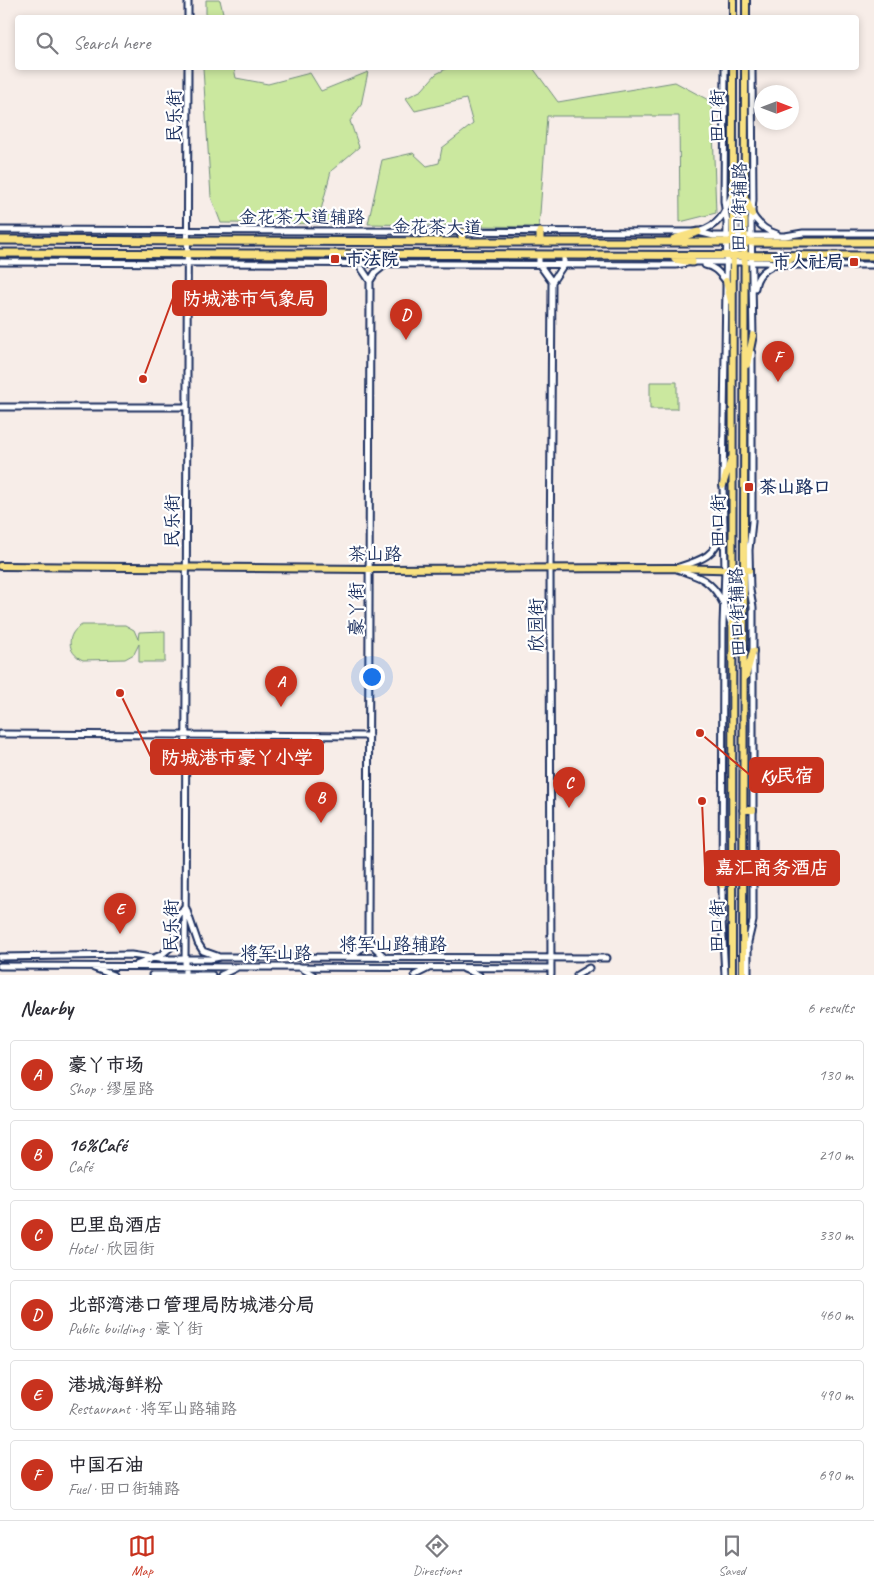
<!DOCTYPE html>
<html lang="en">
<head>
<meta charset="utf-8">
<style>
  :root { --surface:#fff; --page:#f7f7f7; --text:#2b2b33; --muted:#7c7c81; --line:#e1e1e2; --accent:#c8321e }
  body { margin:0; font-family:Caveat,"LXGW WenKai TC",sans-serif; background:var(--page); color:var(--text) }
  .compass { position:absolute; left:754px; top:85px; width:45px; height:45px; border-radius:50%; background:var(--surface); box-shadow:0 2px 8px #0003; rotate:90deg }
  .you { position:absolute; left:371px; top:676px; width:18px; height:18px; margin:-12px; border:4px solid #fff; border-radius:50%; background:#1a73e8; box-shadow:0 0 0 8px #1a73e833 }
  .badge { display:grid; place-items:center; width:32px; height:32px; border-radius:50%; background:var(--accent); color:#fff; font-size:16px; font-weight:700 }
  .pin { position:absolute; translate:-50% -41px; filter:drop-shadow(0 1px 2px #0008) }
  .pin::after { content:''; position:absolute; top:26px; width:18px; height:15px; background:inherit; clip-path:polygon(0 0,100% 0,50% 100%) }
  .list { margin:0; padding:0; list-style:none }
  h2 { display:flex; justify-content:space-between; align-items:center; height:65px; margin:0; padding:0 20px; font-size:21px }
  h2 small { font-size:16px; font-weight:400; color:var(--muted) }
  .list li { display:grid; grid-template-columns:32px 1fr auto; gap:15px; align-items:center; box-sizing:border-box; height:70px; margin:0 10px 10px; padding:0 10px; border:1px solid var(--line); border-radius:5px }
  .list b { display:block; font-size:19px; white-space:nowrap }
  .list p { margin:0; font-size:16px; white-space:nowrap; color:var(--muted) }
  .list em { font-size:16px; font-style:normal; color:var(--muted) }
  .icon { flex:none; width:28px; height:28px; fill:none; stroke:currentColor; stroke-width:2; stroke-linecap:round; stroke-linejoin:round }
  .map { position:relative; flex:none; width:874px; height:975px; overflow:hidden }
  .search { position:absolute; background:var(--surface); box-shadow:0 2px 8px #0003; left:15px; right:15px; top:15px; height:55px; display:flex; align-items:center; gap:12px; box-sizing:border-box; padding:0 18px; border-radius:5px; color:var(--muted); font-size:19px }
  .sheet { height:545px; background:var(--surface) }
  nav { display:flex; justify-content:space-around; align-items:center; box-sizing:border-box; height:70px; border-top:1px solid var(--line); background:var(--surface); font-size:14px; color:var(--muted) }
  nav a { display:grid; justify-items:center; gap:2px }
  nav .on { color:var(--accent) }
  .map>svg:first-child { display:block }
  .green { fill:#cbe89f; stroke:#738c7e }
  .lines { fill:none; stroke-linecap:round; stroke-linejoin:round }
  .minor-casing { stroke:#1b2f5e; stroke-width:9 }
  .major-casing { stroke:#1b2f5e; stroke-width:10 }
  .highway-casing { stroke:#1b2f5e; stroke-width:11 }
  .minor { stroke:#fff; stroke-width:5 }
  .major { stroke:#f9e181; stroke-width:6 }
  .highway { stroke:#f9e181; stroke-width:7 }
  .poi-dot { fill:#c8321e; stroke:#fff; stroke-width:2 }
  .labels { text-anchor:middle; dominant-baseline:central; stroke-width:4.5; stroke-linejoin:round; paint-order:stroke }
  .street-label { font-size:18px; fill:#1b2f5e; stroke:#fff }
  .poi-label { font-size:18px; font-weight:bold; fill:#1b2f5e; stroke:#fff; text-anchor:start }
  .leader { fill:none; stroke:#c8321e; stroke-width:2 }
  .callout-dot { fill:#c8321e; stroke:#fff; stroke-width:2 }
  .callout { fill:#c8321e; stroke:#c8321e; stroke-width:2 }
  .callout-label { font-size:19px; text-anchor:middle; font-weight:bold; fill:#fff }
</style>
</head>
<body>
<div class="map">
<svg width="874" height="975" viewBox="0 0 874 975">
  <rect width="100%" height="100%" fill="#f7ede8"/>
  <filter id="ink" filterUnits="userSpaceOnUse"><feTurbulence type="fractalNoise" baseFrequency=".02" numOctaves="2"/><feDisplacementMap in="SourceGraphic" scale="10" xChannelSelector="R" yChannelSelector="G"/><feConvolveMatrix kernelMatrix="1 2 1 2 8 2 1 2 1" color-interpolation-filters="sRGB"/></filter>
  <g filter="url(#ink)">
    <path class="green" d="M206,0H220L224,17H206Z
      M203,68H234L236,78L268,84L310,73L321,91L368,72L361,105L350,121L359,147L331,171L321,210L339,218L341,224L221,223L211,197Z
      M448,68H533L558,102L675,82L712,102L716,213L680,222L679,116H547L539,227L368,224L382,160L413,153L427,166L439,163L442,148L473,124L466,99L415,111L406,98L422,90L436,74Z
      M650,382H677V409H650Z
      M82,625H125L134,630L138,639L139,632L165,631V662H139V644L134,654L125,659L83,660C66,653 66,633 82,625Z"/>
    <g class="lines">
      <g class="minor-casing">
        <path id="minor" d="M188,18V0
          M752,68L753,200L751,221L753,337
          M752,214C758,224 765,231 777,234
          M0,230L698,232L714,236H785L803,233H874
          M698,232C720,225 724,215 732,194
          M358,254V263L370,281L375,273L386,264V254
          M539,255V264L552,282L564,264V255
          M0,262L676,265L692,262H767L787,265H874
          M705,265C715,267 719,273 726,281
          M755,288C757,274 764,270 776,264
          M0,407H186
          M679,567C702,560 716,556 722,530
          M677,569C686,573 696,575 704,580C719,590 726,607 731,624
          M0,734L369,736
          M186,908L198,943L203,951L217,956
          M368,936L375,948L385,957
          M0,957L131,955L159,959H210L220,957L607,958
          M350,957L363,947L368,936L370,281
          M136,965L161,955L171,947L175,939L176,920L185,906
          M0,966L551,968
          M300,967L313,975
          M94,968L113,975
          M464,969L479,975
          M152,975H212
          M185,975L188,68
          M221,975L236,968
          M415,975L429,968
          M551,975L550,569L552,282
          M577,975L589,968
          M725,975L722,920L723,624L725,570L723,485L727,222L724,201L725,68
          M748,975V942L753,921V607L750,590L749,550L752,522V353"/>
      </g>
      <g class="major-casing">
        <path id="major" d="M733,18V0
          M746,18V0
          M747,201L752,214
          M726,281L731,301
          M747,365L753,335
          M723,485L731,459
          M0,566L370,569L675,568L749,570
          M746,676L753,651
          M743,810H753
          M722,885L730,862
          M732,975L733,68
          M743,975L745,68"/>
      </g>
      <g class="highway-casing">
        <path id="highway" d="M674,239L698,232
          M0,240L462,242H874
          M462,242V232
          M540,242V232
          M0,253L874,256
          M675,259L692,262
          M776,263L793,258"/>
      </g>
      <use href="#minor" class="minor"/>
      <use href="#major" class="major"/>
      <use href="#highway" class="highway"/>
    </g>
  </g>
  <g class="poi-dot">
    <rect x="330" y="254" width="10" height="10" rx="2.5"/>
    <rect x="849" y="257" width="10" height="10" rx="2.5"/>
    <rect x="744" y="482" width="10" height="10" rx="2.5"/>
  </g>
  <g class="labels">
    <g class="street-label">
      <text transform="translate(174 116) rotate(-90)">民乐街</text>
      <text transform="translate(717 116) rotate(-90)">田口街</text>
      <text transform="translate(739 207) rotate(-89)">田口街辅路</text>
      <text x="302" y="217">金花茶大道辅路</text>
      <text transform="translate(437 227) rotate(1)">金花茶大道</text>
      <text transform="translate(172 521) rotate(-90)">民乐街</text>
      <text transform="translate(718 521) rotate(-90)">田口街</text>
      <text x="375" y="554">茶山路</text>
      <text transform="translate(356 609) rotate(-90)">豪丫街</text>
      <text transform="translate(737 612) rotate(-92)">田口街辅路</text>
      <text transform="translate(536 625) rotate(-90)">欣园街</text>
      <text transform="translate(171 926) rotate(-90)">民乐街</text>
      <text transform="translate(717 926) rotate(-90)">田口街</text>
      <text x="393" y="944">将军山路辅路</text>
      <text x="276" y="953">将军山路</text>
    </g>
    <g class="poi-label">
      <text x="345" y="259">巿法院</text>
      <text x="844" y="262" text-anchor="end">市人社局</text>
      <text x="759" y="487">茶山路口</text>
    </g>
  </g>
  <path class="leader" d="M143 379L173 298M120 693L151 757M700 733L750 775M702 801L705 868"/>
  <g class="callout-dot">
    <circle cx="143" cy="379" r="5"/>
    <circle cx="120" cy="693" r="5"/>
    <circle cx="700" cy="733" r="5"/>
    <circle cx="702" cy="801" r="5"/>
  </g>
  <g class="callout">
    <rect x="173" y="281" width="153" height="34" rx="5"/>
    <rect x="151" y="740" width="172" height="34" rx="5"/>
    <rect x="750" y="758" width="73" height="34" rx="5"/>
    <rect x="705" y="851" width="134" height="34" rx="5"/>
  </g>
  <g class="callout-label">
    <text x="249" y="305">防城港市气象局</text>
    <text x="237" y="764">防城港市豪丫小学</text>
    <text x="787" y="782">Ky民宿</text>
    <text x="772" y="874">嘉汇商务酒店</text>
  </g>
</svg>
<svg class="compass" viewBox="-18 -18 36 36"><path d="M0-13l5 13h-10z" fill="#e53935"/><path d="M0 13l5-13h-10z" fill="#7c7c81"/></svg>
<div class="you"></div>
<div class="pin badge" style="left:281px;top:707px">A</div>
<div class="pin badge" style="left:321px;top:823px">B</div>
<div class="pin badge" style="left:569px;top:808px">C</div>
<div class="pin badge" style="left:406px;top:340px">D</div>
<div class="pin badge" style="left:120px;top:934px">E</div>
<div class="pin badge" style="left:778px;top:382px">F</div>
<div class="search"><svg class="icon" aria-label="search" viewBox="0 0 24 24"><circle cx="10" cy="10" r="6"/><path d="M15 15l6 6"/></svg>Search here</div>
</div>
<section class="sheet">
<h2>Nearby<small>6 results</small></h2>
<ul class="list">
<li><span class="badge">A</span><div><b>豪丫市场</b><p>Shop · 缪屋路</p></div><em>130 m</em></li>
<li><span class="badge">B</span><div><b>16%Café</b><p>Café</p></div><em>210 m</em></li>
<li><span class="badge">C</span><div><b>巴里岛酒店</b><p>Hotel · 欣园街</p></div><em>330 m</em></li>
<li><span class="badge">D</span><div><b>北部湾港口管理局防城港分局</b><p>Public building · 豪丫街</p></div><em>460 m</em></li>
<li><span class="badge">E</span><div><b>港城海鲜粉</b><p>Restaurant · 将军山路辅路</p></div><em>490 m</em></li>
<li><span class="badge">F</span><div><b>中国石油</b><p>Fuel · 田口街辅路</p></div><em>690 m</em></li>
</ul>
</section>
<nav>
<a class="on"><svg class="icon" aria-label="map" viewBox="0 0 24 24"><path d="M3 6l6-2 6 2 6-2v14l-6 2-6-2-6 2zM9 4v14M15 6v14"/></svg>Map</a>
<a><svg class="icon" aria-label="directions" viewBox="0 0 24 24"><path d="M12 3l9 9-9 9-9-9zM9 14v-3h6M13 9l2 2-2 2"/></svg>Directions</a>
<a><svg class="icon" aria-label="saved" viewBox="0 0 24 24"><path d="M7 4h10v16l-5-4-5 4z"/></svg>Saved</a>
</nav>
</body>
</html>
